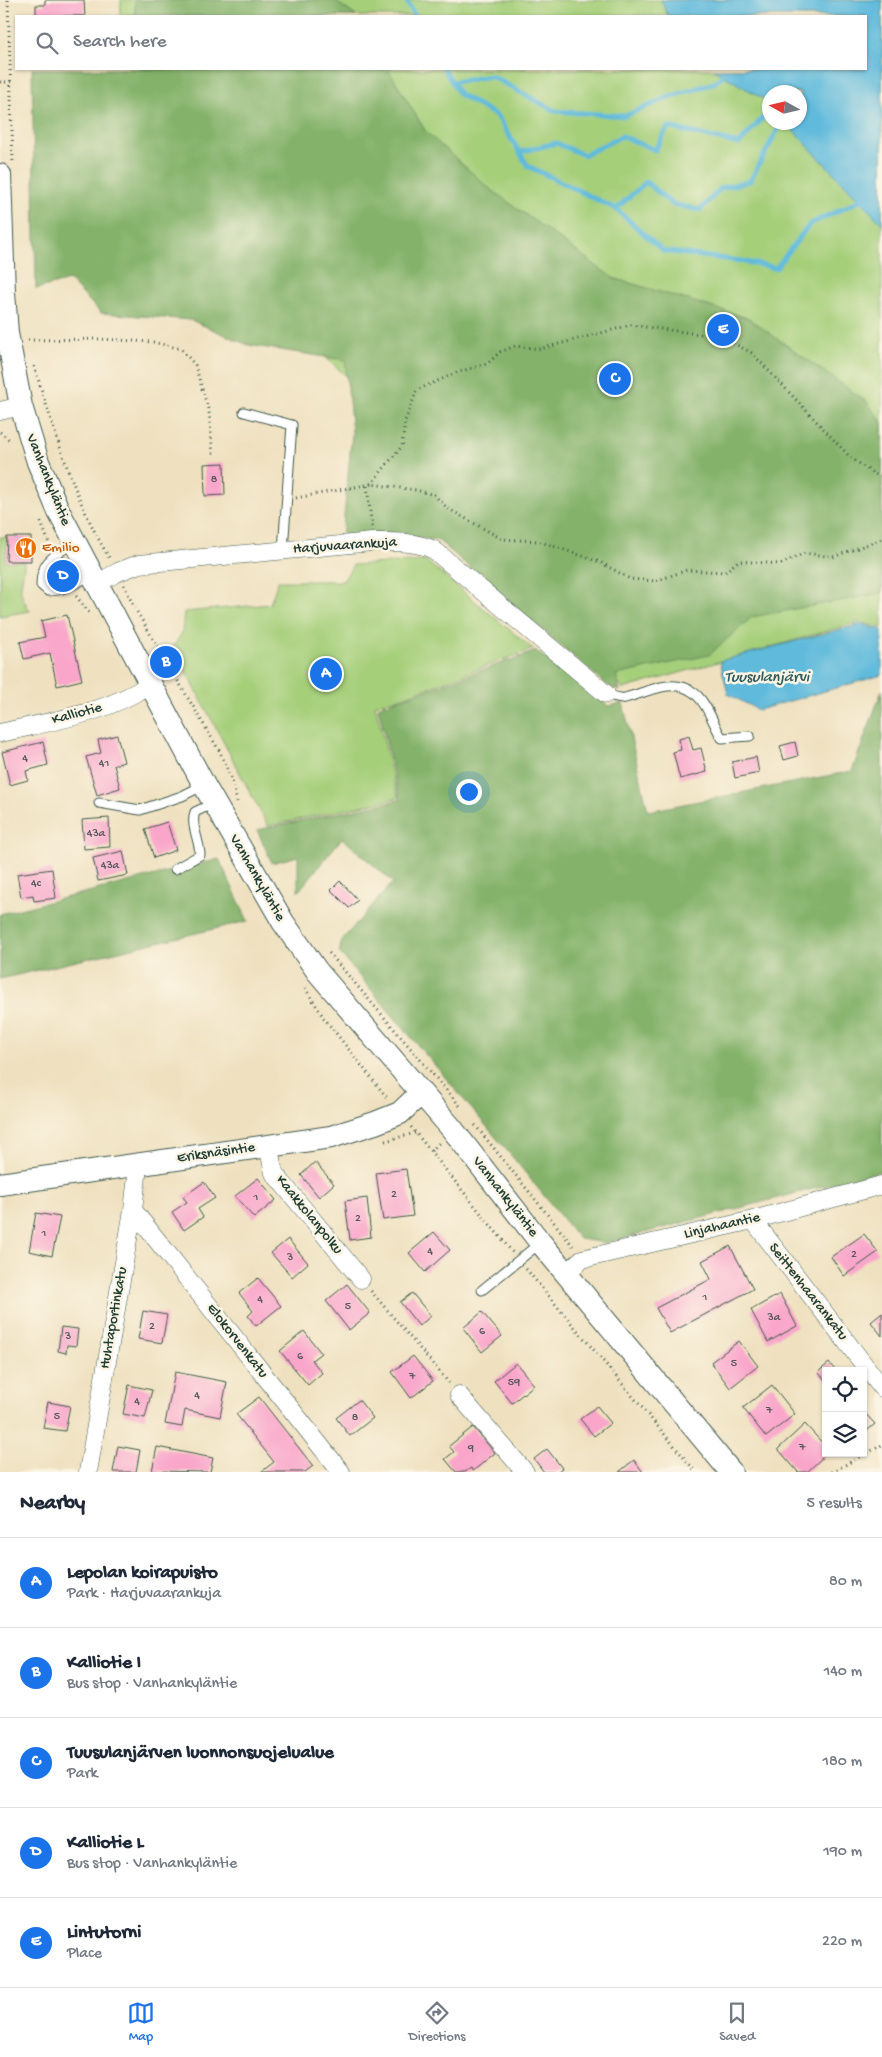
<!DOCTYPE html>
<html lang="en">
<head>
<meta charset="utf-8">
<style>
  :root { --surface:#fff; --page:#f6f6f7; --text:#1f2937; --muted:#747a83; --line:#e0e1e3; --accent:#1a73e8 }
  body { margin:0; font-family:"Gochi Hand",sans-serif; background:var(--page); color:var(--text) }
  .controls { position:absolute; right:15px; bottom:15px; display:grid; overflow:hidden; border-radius:0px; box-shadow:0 1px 4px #0004 }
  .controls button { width:45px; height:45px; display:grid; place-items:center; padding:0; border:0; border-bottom:1px solid var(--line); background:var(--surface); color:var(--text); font:25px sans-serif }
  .compass { position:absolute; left:762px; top:85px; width:45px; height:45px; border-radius:50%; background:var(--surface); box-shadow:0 1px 4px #0004; rotate:278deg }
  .you { position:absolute; left:468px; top:791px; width:18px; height:18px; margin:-12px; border:4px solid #fff; border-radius:50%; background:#1a73e8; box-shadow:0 0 0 8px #1a73e833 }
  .badge { display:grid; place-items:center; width:32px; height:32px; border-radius:50%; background:var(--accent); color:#fff; font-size:16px; font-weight:700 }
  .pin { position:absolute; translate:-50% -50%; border:2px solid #fff; box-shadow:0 1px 5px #0006 }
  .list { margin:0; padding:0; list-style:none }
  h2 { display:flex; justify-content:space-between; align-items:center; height:65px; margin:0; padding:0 20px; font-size:21px }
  h2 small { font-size:16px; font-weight:400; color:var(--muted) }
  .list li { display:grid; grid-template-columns:32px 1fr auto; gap:15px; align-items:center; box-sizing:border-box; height:90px; padding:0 20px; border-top:1px solid var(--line) }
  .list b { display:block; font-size:19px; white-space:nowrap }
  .list p { margin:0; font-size:16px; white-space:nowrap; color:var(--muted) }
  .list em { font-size:16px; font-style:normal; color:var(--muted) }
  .icon { flex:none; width:28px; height:28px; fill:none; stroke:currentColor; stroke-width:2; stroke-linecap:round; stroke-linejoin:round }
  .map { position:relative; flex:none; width:882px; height:1472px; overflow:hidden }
  .search { position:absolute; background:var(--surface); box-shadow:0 1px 4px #0004; left:15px; right:15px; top:15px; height:55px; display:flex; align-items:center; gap:12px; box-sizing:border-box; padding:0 18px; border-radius:0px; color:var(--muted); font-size:19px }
  .sheet { height:515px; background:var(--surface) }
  nav { display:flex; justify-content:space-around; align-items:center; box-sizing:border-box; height:70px; border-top:1px solid var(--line); background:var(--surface); font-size:14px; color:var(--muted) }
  nav a { display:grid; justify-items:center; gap:2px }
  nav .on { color:var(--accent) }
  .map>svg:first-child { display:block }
  .green { fill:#a6cf7a; stroke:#628657; fill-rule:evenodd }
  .forest { fill:#84b26a; stroke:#52784f }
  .water { fill:#5ebadc; stroke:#3e7c88 }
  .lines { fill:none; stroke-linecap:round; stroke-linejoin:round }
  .stream { stroke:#5ebadc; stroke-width:5 }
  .building { fill:#f9a6ca }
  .service-casing { stroke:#3e5649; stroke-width:11 }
  .minor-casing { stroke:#3e5649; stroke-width:19 }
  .tertiary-casing { stroke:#3e5649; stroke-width:24 }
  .path { stroke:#3e5649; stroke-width:3; stroke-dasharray:1 4; stroke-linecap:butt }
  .service { stroke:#fff; stroke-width:9 }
  .minor { stroke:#fff; stroke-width:18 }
  .tertiary { stroke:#fff; stroke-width:22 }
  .labels { text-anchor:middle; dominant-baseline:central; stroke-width:5; stroke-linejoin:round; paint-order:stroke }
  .number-label { font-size:12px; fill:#56575a }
  .street-label { font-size:15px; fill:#1f3d34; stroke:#fcf5e5 }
  .food-label { font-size:15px; fill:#c56008; stroke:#fcf5e5; text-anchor:start }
  .water-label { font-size:16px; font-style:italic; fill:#2f5c5e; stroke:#fcf5e5 }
</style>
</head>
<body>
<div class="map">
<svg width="882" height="1472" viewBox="0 0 882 1472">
  <rect width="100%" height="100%" fill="#fcf5e5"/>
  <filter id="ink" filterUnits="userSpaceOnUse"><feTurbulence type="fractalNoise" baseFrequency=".02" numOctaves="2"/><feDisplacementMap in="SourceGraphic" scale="10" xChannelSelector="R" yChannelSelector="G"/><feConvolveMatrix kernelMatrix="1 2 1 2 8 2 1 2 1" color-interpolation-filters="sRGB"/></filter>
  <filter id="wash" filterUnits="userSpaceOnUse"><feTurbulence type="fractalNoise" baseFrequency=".0096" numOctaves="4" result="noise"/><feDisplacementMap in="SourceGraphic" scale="20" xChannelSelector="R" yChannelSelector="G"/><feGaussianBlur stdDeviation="1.12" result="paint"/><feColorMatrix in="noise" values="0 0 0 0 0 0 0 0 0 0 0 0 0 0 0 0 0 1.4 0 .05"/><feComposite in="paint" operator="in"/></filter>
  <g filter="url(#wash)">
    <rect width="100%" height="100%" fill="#efe1c0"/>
    <path class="green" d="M121,0H882V628L859,622L623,689L523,563L521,535L177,222L119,69H866V16H120ZM770,92H800V122H770Z
      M0,537H7L6,561H24C24,587 14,586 30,611L0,616Z
      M426,561L533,649L397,699L375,705L398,798L268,826L173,647L182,633L184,612L270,604L278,581H343L353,565Z"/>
    <path class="forest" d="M135,0H334L356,16H135Z
      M32,69H388L426,132L489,188L613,278L748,318L867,402L882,423V593L752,617L709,655L616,675L620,691L608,686L439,541L393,533L342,538L352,432L345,360L248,345L191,320L101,313L69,280L36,289Z
      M536,651L608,706L623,703L648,811L852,771L882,690V1171L605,1243L579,1239L515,1160L339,952L342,940L393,882L342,838L298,892V856L272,863L257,830L400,800L378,707Z
      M219,859L248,921L0,979V914Z"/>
    <path class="water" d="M661,0H882V224L786,123L800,122V92H770L769,105L764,99L712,69H866V16H668Z
      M861,624L882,630V675L758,710L728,694L720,661Z"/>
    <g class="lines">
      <path class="stream" d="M406,0L415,16
        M444,69L459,94L497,116L528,166L616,209L663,251L741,261L776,268L810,224L859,201
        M452,82L491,76L555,111L625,116L669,97L714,83L723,75
        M520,152L556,143L584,155L622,136L655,150L668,127L739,144L770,110
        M616,209L646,182L672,204L700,210L721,188L750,181L782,122"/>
    </g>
    <g id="blocks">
      <path class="building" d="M45,0H84L85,16H36V5H45Z
        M224,463L225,495L205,496L204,464Z
        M7,537H31V561H6Z
        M67,615L82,680L57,686L50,653L24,659L20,642L45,637L41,621Z
        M117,735L124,762L114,765L120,788L97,795L86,757L101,753L98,740Z
        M689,736L693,750L701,748L707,772L680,779L673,752L681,750L679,739Z
        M43,742L48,765L26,771L28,780L10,785L2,752Z
        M795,742L798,756L784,760L780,746Z
        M756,757L759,773L735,778L732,762Z
        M109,818L110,847L84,849L82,820Z
        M167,822L176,850L154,858L145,829Z
        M123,851L128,875L98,881L93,858Z
        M52,869L56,898L34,901L33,895L21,897L17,874Z
        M340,881L358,900L349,908L331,890Z
        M315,1162L334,1184L319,1197L301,1175Z
        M406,1169L413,1216L383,1220L376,1173Z
        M258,1178L276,1200L254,1218L235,1196Z
        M204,1182L215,1198L198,1209L203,1217L184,1230L172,1212L187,1202L183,1197Z
        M367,1198L371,1237L350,1240L345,1201Z
        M36,1213L60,1217L52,1256L29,1251Z
        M434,1232L450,1250L425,1272L409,1253Z
        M864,1234L878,1252L844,1276L831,1257Z
        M288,1239L308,1263L292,1277L271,1253Z
        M730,1246L753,1289L670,1333L656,1308L711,1279L702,1261Z
        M258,1278L281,1306L256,1326L248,1316L253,1311L239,1293Z
        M347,1284L370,1313L349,1330L326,1301Z
        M412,1293L431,1316L419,1326L400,1302Z
        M780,1294L797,1326L768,1342L751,1310Z
        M143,1311L167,1315L162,1343L138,1339Z
        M482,1312L502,1336L482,1352L463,1328Z
        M882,1313V1336L871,1322Z
        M61,1327L78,1329L76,1346L67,1345L66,1353L58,1351Z
        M304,1331L321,1353L312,1360L322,1373L308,1385L280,1351Z
        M739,1341L758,1366L730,1388L711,1362Z
        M413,1356L433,1381L411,1398L392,1372Z
        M516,1363L534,1385L512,1403L494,1381Z
        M829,1363L836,1371H826V1381L818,1372Z
        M175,1372L227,1382L220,1417L185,1410L182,1427L165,1424Z
        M129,1385L152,1390L145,1418L123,1414Z
        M772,1385L795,1414L766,1437L743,1408Z
        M259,1397L313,1466L305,1472H261L274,1462L236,1414Z
        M359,1400L373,1418L350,1436L336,1418Z
        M48,1402L70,1406L65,1431L43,1428Z
        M597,1406L611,1423L594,1436L580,1419Z
        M863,1411L875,1424L863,1434Z
        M805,1424L826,1447V1454L807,1472H798L778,1449Z
        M473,1427L495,1453L473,1471L471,1468L465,1472H456L445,1459L454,1452L449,1446Z
        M118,1446L140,1450L136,1472H113Z
        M157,1447L213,1458L210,1472L152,1471Z
        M547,1449L562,1468L557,1472H544L534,1459Z
        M634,1460L643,1472H619Z"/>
    </g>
  </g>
  <g filter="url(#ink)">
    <use href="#blocks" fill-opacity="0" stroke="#3e5649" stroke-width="1"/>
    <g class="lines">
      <g class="service-casing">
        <path id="service" d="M244,412L292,425L283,550
          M74,542C56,555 41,560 41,585L48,591C64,591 77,583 91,575
          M606,694C612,696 620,699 625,698C646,693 672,677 693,692C707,702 713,724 722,738L750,736
          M99,803L140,810L182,796L204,785
          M175,869L200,855C200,841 190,825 195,812L214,803
          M482,1290L540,1243"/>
      </g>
      <g class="minor-casing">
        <path id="minor" d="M0,411L21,406
          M96,584L118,572L139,564L372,542C394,542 415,541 434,550L606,694
          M0,733C51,721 106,714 150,684
          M268,1145L274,1173L361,1279
          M133,1210L341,1472
          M753,1220L882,1388
          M566,1273L582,1259L753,1220L882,1185
          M459,1395L525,1472
          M88,1472L133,1210L137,1176L135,1164"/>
      </g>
      <g class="tertiary-casing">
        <path id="tertiary" d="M0,175L4,292L7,333L21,406L38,462L59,512L204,785L283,922L317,971L453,1130L540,1242L731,1472
          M0,1184L331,1137L375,1123L400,1113L421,1093"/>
      </g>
      <path class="path" d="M8,0L13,162
        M0,82H11
        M28,340L99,339L153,342L181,349L195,365L209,412L213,454
        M34,366C55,432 74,500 110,559
        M0,432L11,441
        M371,484L402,446L405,421L417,390L458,372L487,364L500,352L515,346L540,349L631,325L722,337L752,353L850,457L874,474L882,476
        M367,486L372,527
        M296,498L371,484L416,490L434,495L447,508L502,539L538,541L600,562L630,579L656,581L687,570L725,572L738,561L781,564L805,553L833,557L882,539
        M41,522L50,546
        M124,585L133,605L220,752L232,780L237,802
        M76,596L91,615
        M329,953L460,1106
        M305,988L324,1018L388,1099
        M475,1125L573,1246
        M411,1127L513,1253
        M385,1141L415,1133
        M431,1151L440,1142
        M526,1269L696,1472
        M371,1291L449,1383
        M832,1472L882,1445"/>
      <use href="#service" class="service"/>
      <use href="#minor" class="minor"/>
      <use href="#tertiary" class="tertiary"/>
    </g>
  </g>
  <defs>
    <g id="restaurant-disc" transform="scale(1.125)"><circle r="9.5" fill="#e8710a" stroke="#fcf5e5"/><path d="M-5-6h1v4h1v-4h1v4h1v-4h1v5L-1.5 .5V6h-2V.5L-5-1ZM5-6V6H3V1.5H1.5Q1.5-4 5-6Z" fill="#fff"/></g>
  </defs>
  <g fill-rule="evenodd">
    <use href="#restaurant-disc" x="26" y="548"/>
  </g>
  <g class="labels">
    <g class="number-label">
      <text x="214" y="480">8</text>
      <text x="25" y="759">4</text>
      <text x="104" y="764">41</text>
      <text x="96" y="834">43a</text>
      <text x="110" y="866">43a</text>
      <text x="36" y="884">4c</text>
      <text x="394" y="1195">2</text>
      <text x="256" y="1198">1</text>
      <text x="358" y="1219">2</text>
      <text x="44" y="1234">1</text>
      <text x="430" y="1252">4</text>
      <text x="854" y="1255">2</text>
      <text x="290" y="1258">3</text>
      <text x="705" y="1298">1</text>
      <text x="260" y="1300">4</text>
      <text x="348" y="1307">5</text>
      <text x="774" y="1318">3a</text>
      <text x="152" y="1327">2</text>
      <text x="482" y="1332">6</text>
      <text x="68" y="1337">3</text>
      <text x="300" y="1357">6</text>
      <text x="734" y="1364">5</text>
      <text x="412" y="1377">7</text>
      <text x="514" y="1383">59</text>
      <text x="197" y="1396">4</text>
      <text x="137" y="1402">4</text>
      <text x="769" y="1411">7</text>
      <text x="57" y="1417">5</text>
      <text x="355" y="1418">8</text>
      <text x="802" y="1448">7</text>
      <text x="471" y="1449">9</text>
    </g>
    <g class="street-label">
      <text transform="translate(48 480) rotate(68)">Vanhankyläntie</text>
      <text transform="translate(345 546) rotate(-4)">Harjuvaarankuja</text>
      <text transform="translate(77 714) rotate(-15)">Kalliotie</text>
      <text transform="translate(257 878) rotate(60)">Vanhankyläntie</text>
      <text transform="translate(216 1153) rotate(-8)">Eriksnäsintie</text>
      <text transform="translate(505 1197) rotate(52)">Vanhankyläntie</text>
      <text transform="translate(309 1215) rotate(51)">Kaakkolanpolku</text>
      <text transform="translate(722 1226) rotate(-13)">Linjahaantie</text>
      <text transform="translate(808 1292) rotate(52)">Seittenhaarankatu</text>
      <text transform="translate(114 1318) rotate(-80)">Huhtaportinkatu</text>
      <text transform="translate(237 1341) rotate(52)">Elokorvenkatu</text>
    </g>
    <g class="food-label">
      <text x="42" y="548">Emilio</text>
    </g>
    <g class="water-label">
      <text x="767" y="678">Tuusulanjärvi</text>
    </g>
  </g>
</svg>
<div class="controls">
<button><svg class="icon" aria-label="locate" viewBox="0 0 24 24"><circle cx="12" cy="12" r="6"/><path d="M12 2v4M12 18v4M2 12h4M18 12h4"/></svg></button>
<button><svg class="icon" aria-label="layers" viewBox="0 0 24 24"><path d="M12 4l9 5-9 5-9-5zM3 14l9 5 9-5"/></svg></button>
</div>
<svg class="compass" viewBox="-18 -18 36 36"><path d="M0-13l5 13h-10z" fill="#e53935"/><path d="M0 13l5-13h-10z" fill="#747a83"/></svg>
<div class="you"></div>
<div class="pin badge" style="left:326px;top:674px">A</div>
<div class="pin badge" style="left:166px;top:662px">B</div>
<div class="pin badge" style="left:615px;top:379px">C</div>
<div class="pin badge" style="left:63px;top:576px">D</div>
<div class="pin badge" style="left:723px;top:330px">E</div>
<div class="search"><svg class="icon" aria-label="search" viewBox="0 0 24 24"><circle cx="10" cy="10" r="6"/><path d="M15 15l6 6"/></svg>Search here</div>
</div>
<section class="sheet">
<h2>Nearby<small>5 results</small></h2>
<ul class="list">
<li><span class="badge">A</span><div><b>Lepolan koirapuisto</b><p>Park · Harjuvaarankuja</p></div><em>80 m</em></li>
<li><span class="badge">B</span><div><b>Kalliotie I</b><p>Bus stop · Vanhankyläntie</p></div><em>140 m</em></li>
<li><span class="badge">C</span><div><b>Tuusulanjärven luonnonsuojelualue</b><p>Park</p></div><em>180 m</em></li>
<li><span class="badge">D</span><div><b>Kalliotie L</b><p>Bus stop · Vanhankyläntie</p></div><em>190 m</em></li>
<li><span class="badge">E</span><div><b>Lintutorni</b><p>Place</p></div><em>220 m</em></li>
</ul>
</section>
<nav>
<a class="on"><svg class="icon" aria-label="map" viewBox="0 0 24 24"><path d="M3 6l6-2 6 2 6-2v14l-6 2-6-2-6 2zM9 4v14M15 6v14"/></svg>Map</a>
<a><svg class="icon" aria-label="directions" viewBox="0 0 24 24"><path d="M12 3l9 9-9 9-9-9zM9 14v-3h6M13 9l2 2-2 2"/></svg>Directions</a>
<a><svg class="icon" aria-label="saved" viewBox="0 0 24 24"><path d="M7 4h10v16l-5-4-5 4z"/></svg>Saved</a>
</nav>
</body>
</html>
